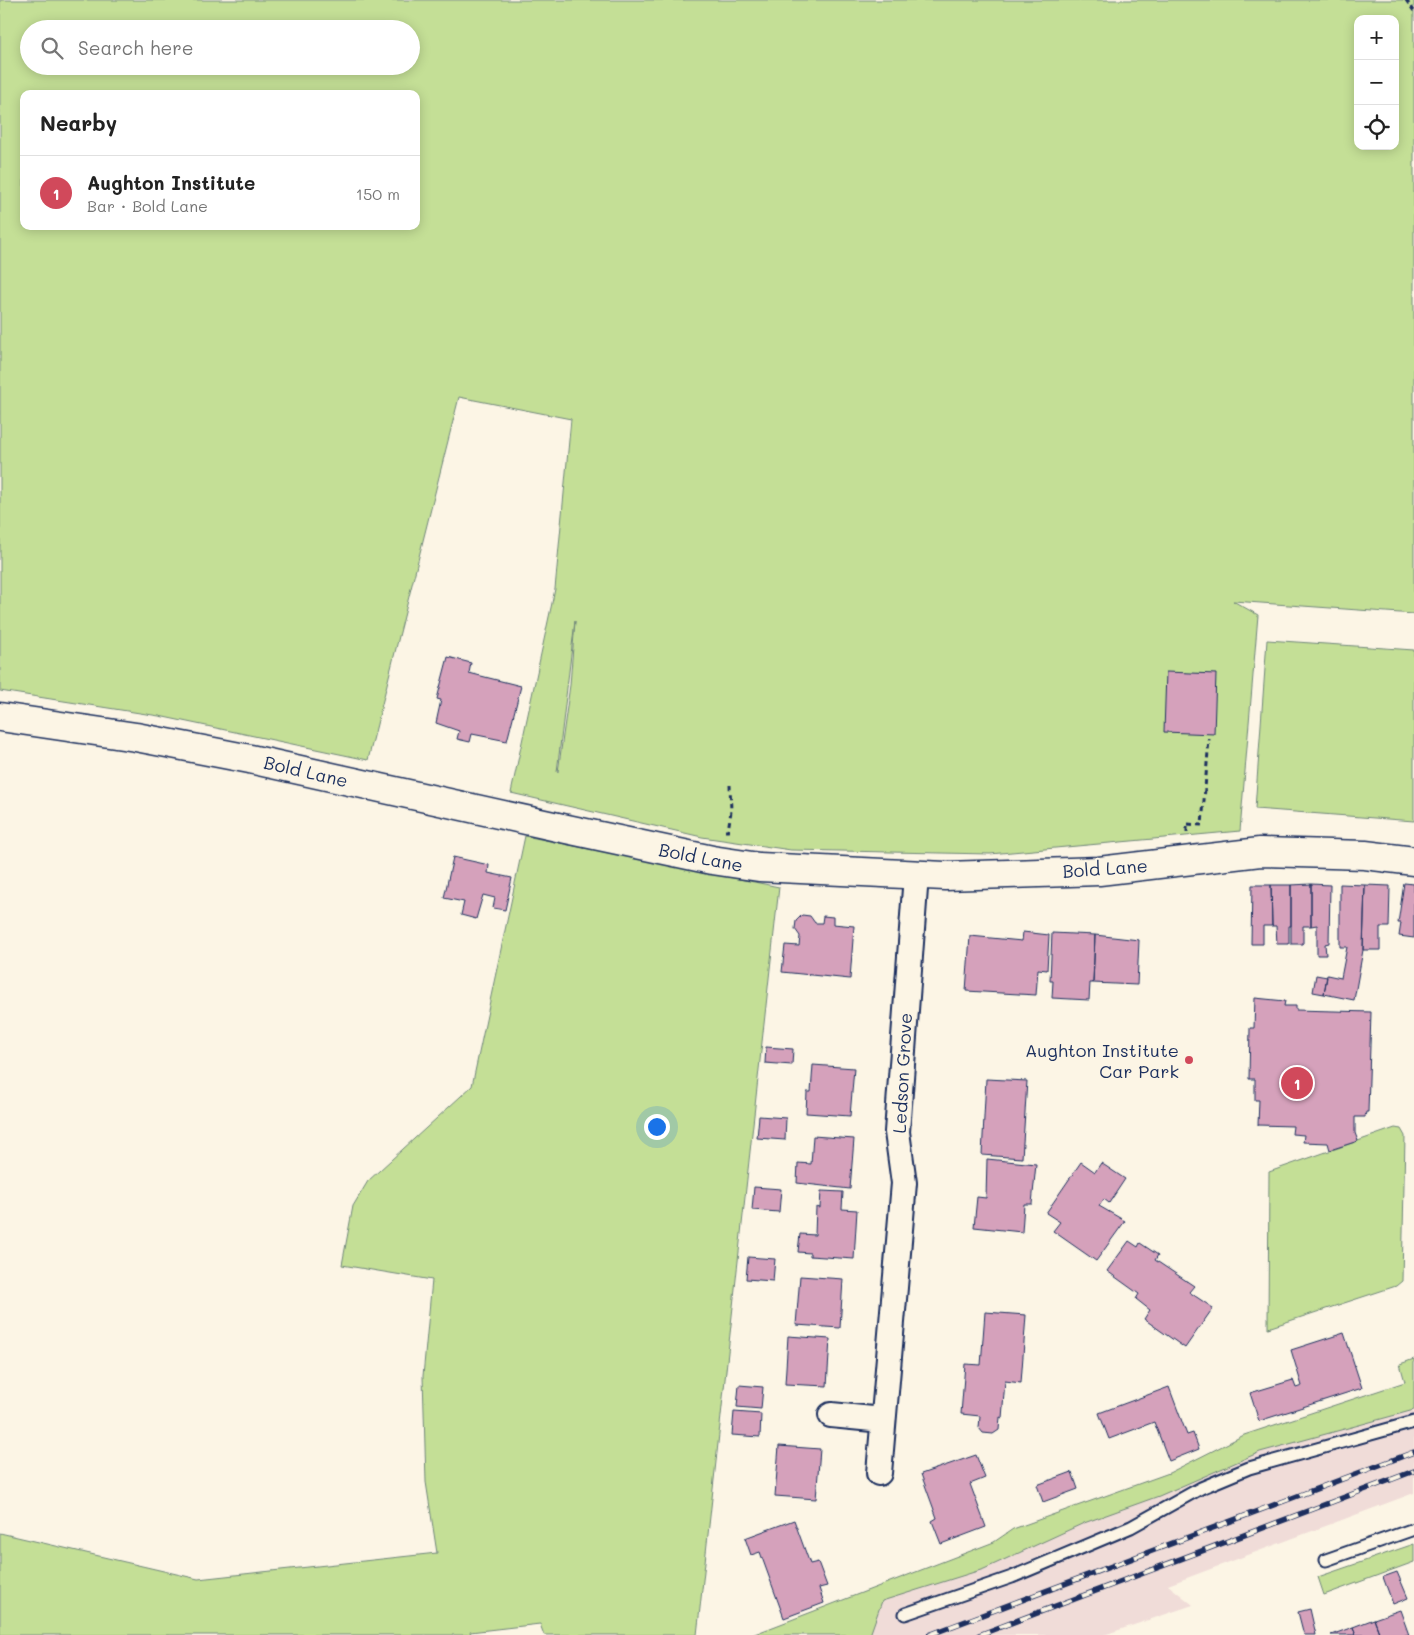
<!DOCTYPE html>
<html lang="en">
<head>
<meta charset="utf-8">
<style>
  :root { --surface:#fff; --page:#f6f6f6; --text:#222; --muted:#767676; --line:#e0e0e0; --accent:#d1495b }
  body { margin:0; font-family:Mali,sans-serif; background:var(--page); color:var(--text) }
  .controls { position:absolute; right:15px; top:15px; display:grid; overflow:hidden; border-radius:10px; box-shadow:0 2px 12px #0003 }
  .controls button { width:45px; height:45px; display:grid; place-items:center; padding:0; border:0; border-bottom:1px solid var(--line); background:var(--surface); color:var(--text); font:25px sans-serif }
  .you { position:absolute; left:656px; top:1126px; width:18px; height:18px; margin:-12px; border:4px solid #fff; border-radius:50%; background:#1a73e8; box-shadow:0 0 0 8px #1a73e833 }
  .badge { display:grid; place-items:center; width:32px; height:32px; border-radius:50%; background:var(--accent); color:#fff; font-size:16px; font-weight:700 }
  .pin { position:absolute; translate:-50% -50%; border:2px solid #fff; box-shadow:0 1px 5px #0006 }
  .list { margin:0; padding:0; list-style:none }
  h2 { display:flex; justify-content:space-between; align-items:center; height:65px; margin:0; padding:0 20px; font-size:21px }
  h2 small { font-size:16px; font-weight:400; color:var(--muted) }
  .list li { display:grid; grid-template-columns:32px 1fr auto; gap:15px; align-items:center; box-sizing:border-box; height:75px; padding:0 20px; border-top:1px solid var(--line) }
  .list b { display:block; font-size:19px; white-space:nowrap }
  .list p { margin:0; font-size:16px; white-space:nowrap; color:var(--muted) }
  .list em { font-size:16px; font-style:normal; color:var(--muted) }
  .icon { flex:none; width:28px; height:28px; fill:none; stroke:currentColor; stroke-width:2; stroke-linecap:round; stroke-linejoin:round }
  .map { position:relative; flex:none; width:1414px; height:1635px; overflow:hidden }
  .search { position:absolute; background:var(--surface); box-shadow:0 2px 12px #0003; left:20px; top:20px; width:400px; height:55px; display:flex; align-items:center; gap:12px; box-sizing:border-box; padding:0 18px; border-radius:28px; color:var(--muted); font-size:19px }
  .panel { position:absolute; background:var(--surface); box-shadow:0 2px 12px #0003; left:20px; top:90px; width:400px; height:140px; border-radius:10px }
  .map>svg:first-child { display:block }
  .built { fill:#f0dcd8 }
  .green { fill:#c4df96; stroke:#70877a; fill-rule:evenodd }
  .building { fill:#d5a1bb; stroke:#1b2f5e }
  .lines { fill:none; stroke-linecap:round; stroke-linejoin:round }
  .lane-casing { stroke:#1b2f5e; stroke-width:15 }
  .street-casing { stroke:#1b2f5e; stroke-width:28 }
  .secondary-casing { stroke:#1b2f5e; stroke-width:31 }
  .path { stroke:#1b2f5e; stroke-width:3; stroke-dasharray:5 4; stroke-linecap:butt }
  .lane { stroke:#fcf5e5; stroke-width:11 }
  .street { stroke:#fcf5e5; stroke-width:24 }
  .secondary { stroke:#fcf5e5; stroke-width:28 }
  .rail-casing { stroke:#1b2f5e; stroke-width:5.5 }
  .rail { stroke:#fcf5e5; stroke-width:4; stroke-dasharray:11; stroke-linecap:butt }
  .poi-dot { fill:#d1495b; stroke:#fcf5e5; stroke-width:2 }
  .labels { text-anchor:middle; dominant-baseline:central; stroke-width:4; stroke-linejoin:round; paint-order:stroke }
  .street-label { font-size:18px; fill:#1b2f5e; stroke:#fcf5e5 }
  .poi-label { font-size:18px; fill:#1b2f5e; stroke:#fcf5e5; text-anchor:end }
</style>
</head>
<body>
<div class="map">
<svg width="1414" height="1635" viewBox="0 0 1414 1635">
  <rect width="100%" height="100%" fill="#fcf5e5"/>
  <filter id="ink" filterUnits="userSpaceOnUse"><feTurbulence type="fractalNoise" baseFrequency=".02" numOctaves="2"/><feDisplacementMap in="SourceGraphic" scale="10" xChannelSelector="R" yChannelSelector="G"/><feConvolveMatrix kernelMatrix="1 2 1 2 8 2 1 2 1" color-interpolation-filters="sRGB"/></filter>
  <g filter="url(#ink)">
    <path class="built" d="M1414,1359V1493L1168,1585L1193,1605L1104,1635H752L994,1542L1013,1529L1169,1473L1244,1435L1405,1382L1400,1364Z"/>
    <path class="green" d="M0,0H1414V614L1233,601L1258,615L1240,831L990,854L791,850L702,837L511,793L555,589L571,419L459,397L368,760L159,716L0,691ZM1358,19H1395V146H1358ZM29,29H411V66H29ZM24,94H416V226H24ZM575,621L570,685L558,772H557Z
      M1267,640L1414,650V821L1255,809Z
      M525,836L779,887L697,1635H544L540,1624L470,1632L471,1635H0V1533L198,1579L437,1553L426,1482L423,1376L432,1280L342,1265L353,1206L368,1181L472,1086Z
      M1395,1128L1401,1129L1405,1136L1402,1281L1396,1286L1268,1328L1269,1172Z
      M1414,1359V1410L1260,1452L1159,1496L1084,1523L984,1569L882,1601L870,1635H752L994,1542L1013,1529L1169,1473L1244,1435L1405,1382L1400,1364Z
      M1414,1544V1562L1324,1595L1318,1577Z"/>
    <path class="building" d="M448,657L471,663L469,673L521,686L507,741L472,734L470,742L457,739L459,731L436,723L441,700L437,699Z
      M1166,672L1216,674L1214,734L1164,732Z
      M453,857L489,865L488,873L512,878L505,910L493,908L495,898L483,895L476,919L461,915L464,902L444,898Z
      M1404,883L1414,884V938L1399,936L1401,923H1398Z
      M1311,884L1330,885L1329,943L1325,944L1326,955H1317V925L1311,926Z
      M1311,884V926H1303V944H1291V885Z
      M1340,884L1365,885L1363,950L1354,1000L1324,994L1327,975L1341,978L1347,947H1340Z
      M1252,885H1271L1272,926H1263V944H1251Z
      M1271,885H1291V926H1289V944H1277L1276,926H1272Z
      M1365,885L1390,886L1389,927H1380V950H1363Z
      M802,915L810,916L815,923H822L823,916L833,917V924L854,926L850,979L782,972L785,945L799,946L800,936L795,929L796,921Z
      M1023,932L1049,935L1047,970L1038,969L1036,995L966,991L970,936L1022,941Z
      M1052,933L1095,935L1093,983H1090L1089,1000L1052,998L1053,981H1050Z
      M1095,935L1139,940L1137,985L1093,983Z
      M1316,975L1327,977L1324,994L1313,992Z
      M1255,998L1285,1001L1284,1006H1296V1010L1371,1012L1368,1112H1366L1365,1117H1355V1133L1358,1141L1330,1150L1328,1143L1303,1142L1304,1135L1292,1134L1293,1126L1258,1125L1259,1100H1255V1079H1249L1250,1028H1254Z
      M766,1047L793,1049L792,1065L765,1063Z
      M813,1065L854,1068L850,1116L806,1113L807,1092H811Z
      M986,1079L1027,1081L1022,1158L982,1155Z
      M759,1116L786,1118L785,1140L757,1138Z
      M813,1136L854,1139L850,1189L797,1183L798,1163L811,1164Z
      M987,1159L1036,1164L1032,1204H1024L1022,1232L974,1227L977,1197L986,1198Z
      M1081,1162L1095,1172L1101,1163L1125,1179L1109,1203L1104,1199L1099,1206L1125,1221L1096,1261L1053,1231L1060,1222L1046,1213Z
      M754,1187L781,1189L779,1212L752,1210Z
      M821,1191L843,1192L842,1209L857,1210L854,1259L810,1256V1253L798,1252L800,1234L815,1235L816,1207L820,1208Z
      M1129,1241L1138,1247L1140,1243L1158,1255L1155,1260L1194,1286L1189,1292L1213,1308L1185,1348L1144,1319L1150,1310L1136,1299L1139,1294L1107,1271Z
      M748,1257L775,1259L773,1281L746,1279Z
      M800,1276L843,1279L840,1328L796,1325Z
      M985,1312L1026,1315L1021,1383L1005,1381L1002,1418L1000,1417L999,1430L993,1434L983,1433L979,1428L980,1416L961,1414L965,1364L981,1365Z
      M1344,1333L1362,1388L1259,1421L1250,1393L1293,1380L1296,1388L1302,1386L1291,1350Z
      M788,1336L830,1339L827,1386L785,1384Z
      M739,1385L763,1387L761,1409L737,1407Z
      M1169,1387L1187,1435L1193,1433L1199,1449L1169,1461L1154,1422L1109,1439L1099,1413Z
      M734,1412L761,1414L760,1437L732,1435Z
      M779,1446L820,1449L816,1499L775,1496Z
      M976,1455L985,1478L970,1484L986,1527L941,1544L932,1521L937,1518L921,1474Z
      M1072,1472L1078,1489L1043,1502L1037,1485Z
      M794,1520L810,1564L818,1562L827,1586L819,1588L824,1603L784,1618L760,1552L751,1555L745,1538Z
      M1397,1572L1408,1598L1393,1604L1383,1577Z
      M1310,1609L1316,1635H1304L1298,1612Z
      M1400,1610L1409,1635H1380L1374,1619Z
      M1374,1619L1380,1635H1356L1353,1627Z
      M1353,1627L1356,1635H1331Z"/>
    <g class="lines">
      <g class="lane-casing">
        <path id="lane" d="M1326,1560L1414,1529
          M905,1614L1012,1577L1131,1527L1201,1488L1249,1468L1414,1422"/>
      </g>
      <g class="street-casing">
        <path id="street" d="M831,1415L883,1420
          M879,1473L904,1183L897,1132L916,875"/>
      </g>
      <g class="secondary-casing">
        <path id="secondary" d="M0,717L136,737L250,759L562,828L712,860L759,867L945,876L1099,871L1260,852L1365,855L1414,861"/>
      </g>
      <path class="path" d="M1406,0L1414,11
        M725,831H728L731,811L730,785
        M1187,832V824L1202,825L1209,739"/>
      <use href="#lane" class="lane"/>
      <use href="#street" class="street"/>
      <use href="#secondary" class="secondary"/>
      <g class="rail-casing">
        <path id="rail" d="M929,1635L1414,1452
          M979,1635L1414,1471"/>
      </g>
      <use href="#rail" class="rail"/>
    </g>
  </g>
  <circle class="poi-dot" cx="1189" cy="1060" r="5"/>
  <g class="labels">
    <g class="street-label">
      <text transform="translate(306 771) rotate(13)">Bold Lane</text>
      <text transform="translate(701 857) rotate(11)">Bold Lane</text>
      <text transform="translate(1105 868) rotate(-4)">Bold Lane</text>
      <text transform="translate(902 1073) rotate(-87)">Ledson Grove</text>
    </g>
    <g class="poi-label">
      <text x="1179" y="1050">Aughton Institute<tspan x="1179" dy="21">Car Park</tspan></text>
    </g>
  </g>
</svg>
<div class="controls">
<button>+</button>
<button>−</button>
<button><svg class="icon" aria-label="locate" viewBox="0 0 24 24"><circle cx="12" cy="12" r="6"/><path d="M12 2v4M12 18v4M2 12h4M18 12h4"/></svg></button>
</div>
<div class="you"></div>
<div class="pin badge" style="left:1297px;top:1083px">1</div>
<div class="search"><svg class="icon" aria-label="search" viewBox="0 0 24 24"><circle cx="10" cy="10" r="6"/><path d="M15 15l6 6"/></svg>Search here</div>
<section class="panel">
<h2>Nearby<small></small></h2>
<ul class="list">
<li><span class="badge">1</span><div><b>Aughton Institute</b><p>Bar · Bold Lane</p></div><em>150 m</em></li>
</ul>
</section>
</div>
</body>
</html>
